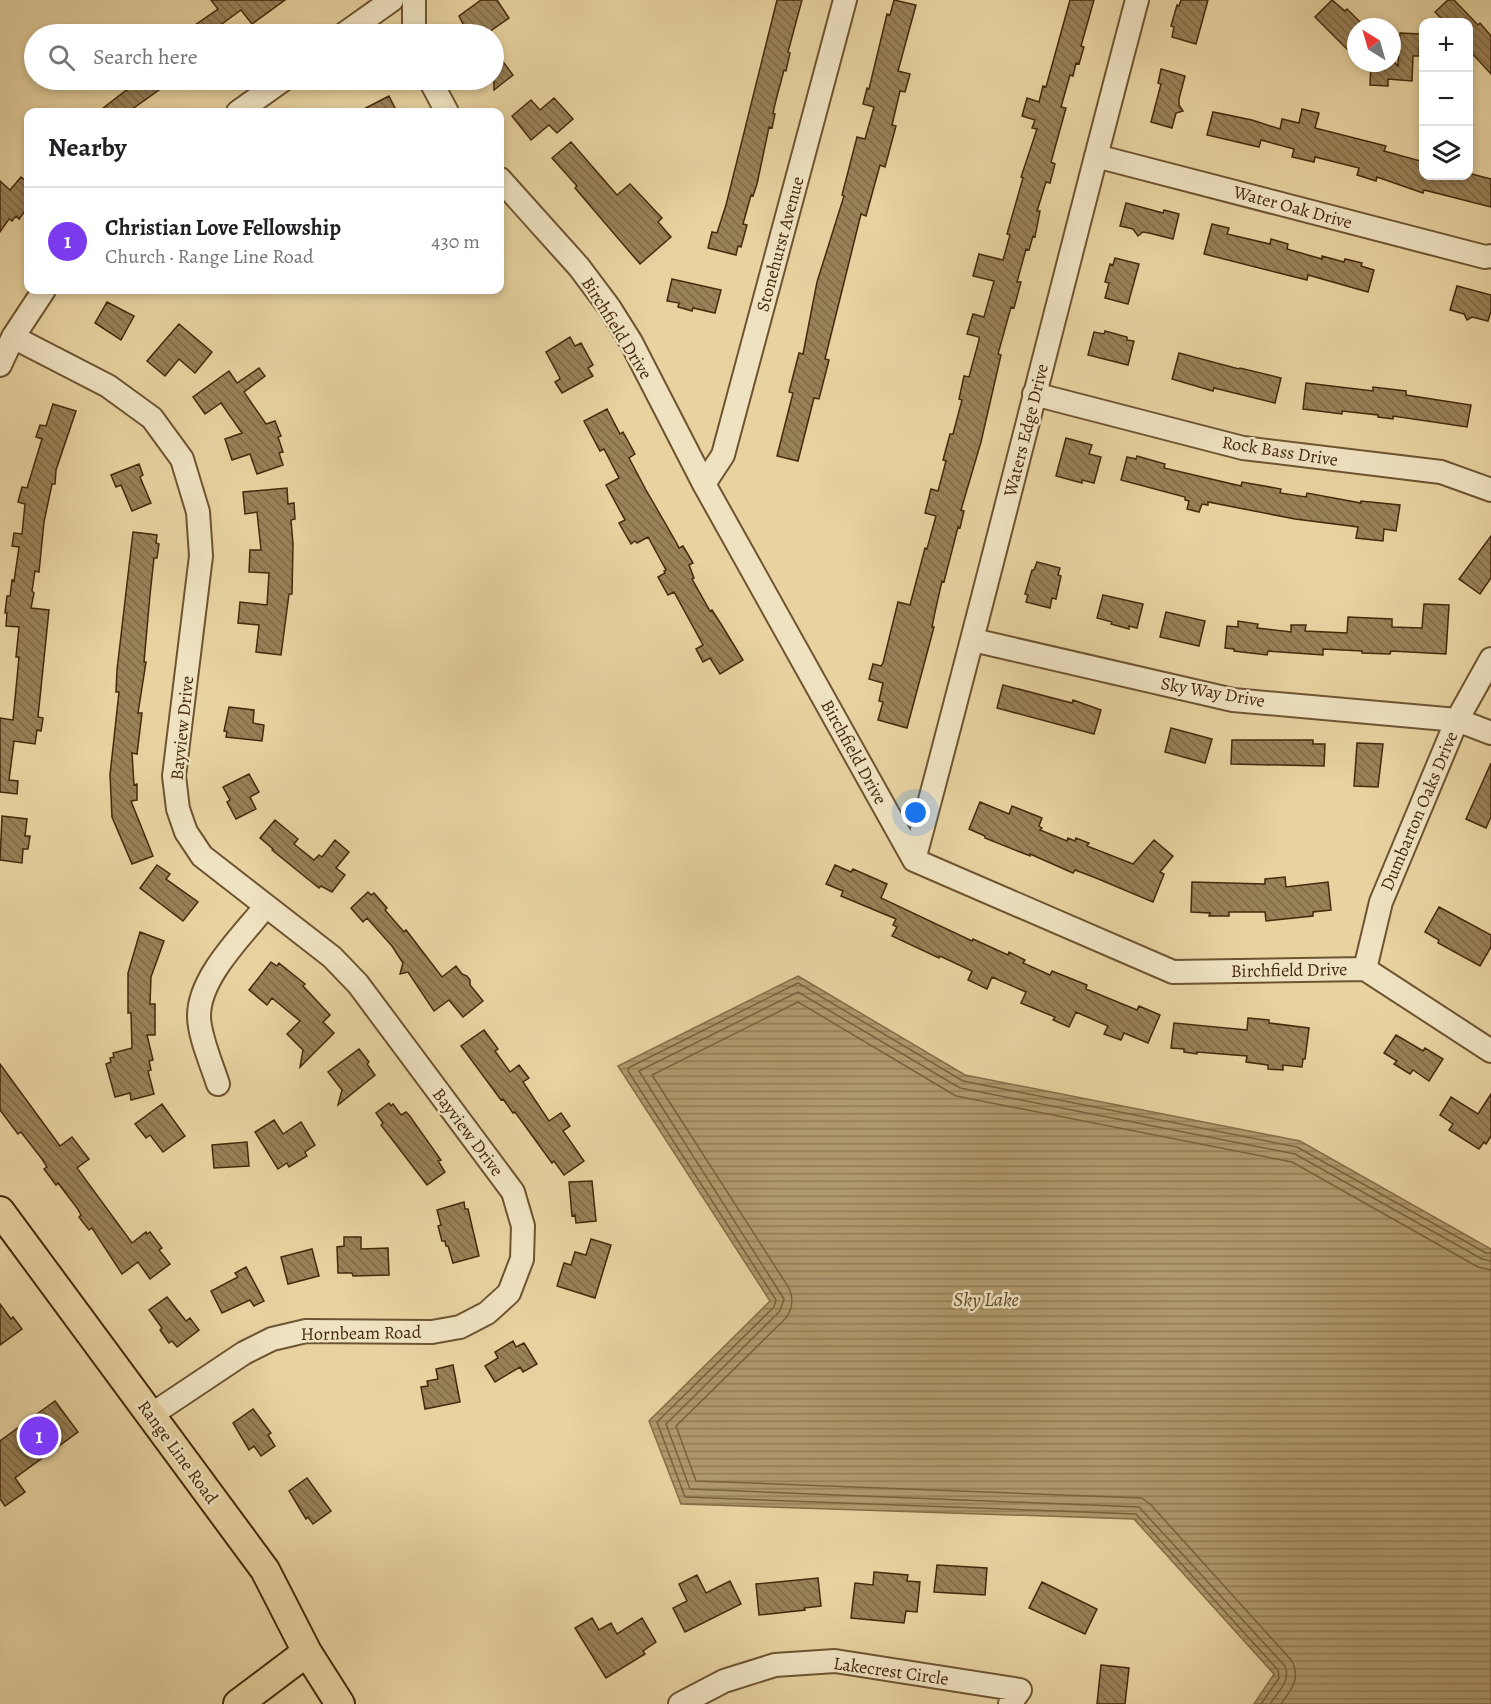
<!DOCTYPE html>
<html lang="en">
<head>
<meta charset="utf-8">
<style>
  :root { --surface:#fff; --page:#f2f2f2; --text:#202124; --muted:#757577; --line:#e0e0e0; --accent:#7c3aed }
  body { margin:0; font-family:Alegreya,serif; background:var(--page); color:var(--text) }
  .controls { position:absolute; right:18px; top:18px; display:grid; overflow:hidden; border-radius:12px; box-shadow:0 3px 9px #0003 }
  .controls button { width:54px; height:54px; display:grid; place-items:center; padding:0; border:0; border-bottom:2px solid var(--line); background:var(--surface); color:var(--text); font:30px sans-serif }
  .compass { position:absolute; left:1347px; top:18px; width:54px; height:54px; border-radius:50%; background:var(--surface); box-shadow:0 3px 9px #0003; rotate:323deg }
  .you { position:absolute; left:916px; top:813px; width:21px; height:21px; margin:-15px; border:4px solid #fff; border-radius:50%; background:#1a73e8; box-shadow:0 0 0 9px #1a73e833 }
  .badge { display:grid; place-items:center; width:39px; height:39px; border-radius:50%; background:var(--accent); color:#fff; font-size:20px; font-weight:700 }
  .pin { position:absolute; translate:-50% -50%; border:3px solid #fff; box-shadow:0 2px 6px #0006 }
  .list { margin:0; padding:0; list-style:none }
  h2 { display:flex; justify-content:space-between; align-items:center; height:78px; margin:0; padding:0 24px; font-size:26px }
  h2 small { font-size:20px; font-weight:400; color:var(--muted) }
  .list li { display:grid; grid-template-columns:39px 1fr auto; gap:18px; align-items:center; box-sizing:border-box; height:108px; padding:0 24px; border-top:2px solid var(--line) }
  .list b { display:block; font-size:22px; white-space:nowrap }
  .list p { margin:0; font-size:20px; white-space:nowrap; color:var(--muted) }
  .list em { font-size:20px; font-style:normal; color:var(--muted) }
  .icon { flex:none; width:33px; height:33px; fill:none; stroke:currentColor; stroke-width:2; stroke-linecap:round; stroke-linejoin:round }
  .map { position:relative; flex:none; width:1491px; height:1704px; overflow:hidden }
  .search { position:absolute; background:var(--surface); box-shadow:0 3px 9px #0003; left:24px; top:24px; width:480px; height:66px; display:flex; align-items:center; gap:15px; box-sizing:border-box; padding:0 21px; border-radius:33px; color:var(--muted); font-size:22px }
  .panel { position:absolute; background:var(--surface); box-shadow:0 3px 9px #0003; left:24px; top:108px; width:480px; height:186px; border-radius:12px }
  .map>svg:first-child { display:block }
  .water { fill:url(#water-rules); stroke:#856d46; stroke-width:1.5 }
  .lines { fill:none; stroke-linecap:round; stroke-linejoin:round }
  .shore { stroke:#7a623c; stroke-width:1.5 }
  .building { fill:url(#building-back-hatch); stroke:#452a0b; stroke-width:1.5 }
  .minor-casing { stroke:#6e5430; stroke-width:26 }
  .major-casing { stroke:#452a0b; stroke-width:32 }
  .minor { stroke:#efe2c1; stroke-width:22 }
  .major { stroke:#e7d2a0; stroke-width:28 }
  .labels { text-anchor:middle; dominant-baseline:central; stroke-width:5; stroke-linejoin:round; paint-order:stroke }
  .street-label { font-size:18px; fill:#452a0b; stroke:#efe2c1 }
  .water-label { font-size:20px; font-style:italic; fill:#604624; stroke:#efe2c1 }
</style>
</head>
<body>
<div class="map">
<svg width="1491" height="1704" viewBox="0 0 1491 1704">
  <defs>
    <pattern id="water-rules" width="6" height="5" patternUnits="userSpaceOnUse" patternTransform="scale(1.5)"><rect width="6" height="5" fill="#b0996d"/><path d="M0 2.5h6" fill="none" stroke="#917d58"/></pattern>
    <pattern id="building-back-hatch" width="6" height="6" patternUnits="userSpaceOnUse" patternTransform="scale(1.5)"><rect width="6" height="6" fill="#998158"/><path d="M-1 5l2 2M0 0l6 6M5-1l2 2" fill="none" stroke="#7f6a47"/></pattern>
  </defs>
  <rect width="100%" height="100%" fill="#e7d2a0"/>
  <filter id="stains"><feTurbulence type="fractalNoise" baseFrequency=".00333" numOctaves="4"/><feColorMatrix values="0 0 0 0 .2 0 0 0 0 .09 0 0 0 0 .02 0 0 0 .5 -.17"/></filter>
  <radialGradient id="worn" r=".72"><stop offset=".6" stop-color="#630" stop-opacity="0"/><stop offset="1" stop-color="#630" stop-opacity=".3"/></radialGradient>
  <path class="water" d="M798,976L965,1075L1300,1141L1491,1249V1704H1254L1274,1674L1134,1519L681,1504L649,1421L770,1301L618,1066Z"/>
  <g class="lines">
    <path class="shore" d="M1261,1704L1279,1678L1278,1670L1136,1514L685,1497L657,1422L774,1307L776,1300L628,1071V1068L798,983L963,1081L1297,1147L1486,1253H1491
      M1270,1704C1278,1692 1291,1681 1285,1666L1139,1507L690,1489L666,1424L780,1311L784,1299L639,1071L798,992L960,1088L1295,1154L1482,1259L1491,1261
      M1281,1704C1291,1690 1301,1679 1292,1661L1151,1505L1142,1498L696,1481L676,1426L786,1318C793,1308 794,1299 789,1288L652,1075L798,1002L956,1096L1292,1162L1478,1267L1491,1270"/>
  </g>
  <path class="building" d="M211,0H285L252,24L241,10L208,34H182L218,9Z
    M481,0H497L509,18L486,34H468L459,16Z
    M777,0H802L788,52L790,53L786,71L784,70L776,100L773,113L775,114L772,128L769,127L757,184L753,196L751,195L743,224L747,225L741,247L738,246L736,255L708,248L712,232L717,233L726,205Z
    M894,0L916,5L898,71L910,74L905,92L900,91L892,125L896,126L885,167L880,165L866,216L861,214L825,359L829,360L819,399L814,398L798,461L777,456L793,393L789,392L799,353L803,354L817,282L844,196L842,195L857,137L865,139L874,107L863,104L867,88L869,89L887,14L890,15Z
    M1070,0H1094L1081,46L1084,47L1079,64L1076,63L1073,76L1070,75L1061,107L1066,108L1051,162L1055,164L1050,183L1046,182L1037,211H1040L1035,237L1033,236L1029,250L1026,249L1017,282H1021L1014,308L1011,307L998,354L1001,355L981,442L961,510L964,511L960,528L958,527L944,582L942,581L935,612L932,627H934L907,728L878,720L883,702L879,701L883,683L869,679L873,664L881,666L883,663L898,602L910,605L925,548L927,549L936,516L925,513L931,489L938,491L946,461L943,460L950,434H953L962,400L959,399L964,376L969,377L979,340V337L967,334L973,314L984,317L994,281L973,276L979,254L1003,260L1010,235L1007,234L1023,178L1021,177L1037,129L1032,128L1035,120L1022,116L1027,98L1039,102L1043,86L1046,87Z
    M1181,0H1208L1196,44L1172,37L1174,27L1171,26L1177,5L1179,6Z
    M1332,0L1345,11L1347,9L1365,27H1356V42L1348,50L1315,17Z
    M1448,0H1454L1478,25L1480,23L1491,36V74L1468,49V22H1445L1435,12Z
    M1400,33L1420,34L1419,56H1413L1412,81L1388,79V86L1370,85L1371,63H1395L1398,66Z
    M494,50L513,75L494,90Z
    M1161,69L1185,76L1179,99V105L1183,111L1176,113L1172,128L1151,122L1161,84L1158,83Z
    M123,80H173L128,112H98L129,88Z
    M389,96L397,112H358Z
    M554,98L573,119L557,133L549,125L531,140L512,116L531,100L540,110Z
    M1302,109L1319,113L1315,128L1386,146L1384,151L1424,162V176H1468V173L1491,179V207L1424,190L1423,193L1377,177L1376,181L1357,175L1359,168L1315,157L1314,162L1292,157L1294,149L1261,140L1259,147L1207,135L1213,112L1252,120L1280,129L1282,119L1299,123Z
    M571,142L617,195L630,184L662,218L658,222L671,237L640,264L575,188L577,186L552,158Z
    M21,177L28,183V207L19,219L16,216L12,221L9,219L0,232V181L10,190Z
    M1126,203L1163,213L1164,210L1179,214L1173,239L1149,233L1143,232L1138,236L1133,229L1120,226Z
    M1212,224L1229,228L1227,234L1270,244L1271,239L1288,244L1287,249L1322,259V256L1344,262L1345,259L1362,263L1361,266L1374,270L1368,292L1308,275L1307,280L1204,254Z
    M1115,258L1139,264L1128,304L1105,298L1109,283L1105,282L1110,264L1113,265Z
    M672,279L721,290L715,313L693,308L692,311L678,307L679,303L667,301Z
    M1457,286L1491,295V311L1488,321L1472,317L1467,320L1464,314L1450,310Z
    M107,302L134,316L121,340L95,323Z
    M179,324L212,352L195,373L179,359L165,376L147,361Z
    M1105,331L1127,337V340L1134,341L1128,365L1088,355L1094,332L1104,334Z
    M570,337L575,346L581,343L593,365L588,368L593,376L562,393L555,382L560,379L559,376L546,352Z
    M1179,353L1239,369L1240,368L1281,378L1275,403L1214,388L1213,391L1172,379Z
    M259,368L265,376L244,392L266,424L275,421L281,436L278,437L283,452L279,453L283,465L257,474L250,454L232,460L225,439L242,433L221,403L205,414L193,397L229,371L237,383Z
    M1306,383L1365,390L1373,391V387L1406,391V395L1471,405L1467,427L1393,416V419L1378,417V415L1342,411V414L1303,409Z
    M53,404L76,411L56,470L55,484H52L44,522L39,572L35,571L32,591L34,593L31,608L49,610L38,717L43,718L41,731L37,730L35,744L14,741L9,780L18,781L17,794L0,792V718L13,720L19,657H16L19,627L6,626L7,613H5L7,596H10L12,580L14,581L19,547L12,546L14,533L22,534L25,504L18,502L22,487L27,488L42,439L36,437L40,425L46,426Z
    M607,409L620,434L623,432L635,454L629,458L646,490L676,542L679,548L683,546L693,563L689,565L694,578L692,579L710,611L712,610L721,624L743,660L720,674L710,658L703,662L696,649L703,645L674,592L668,595L658,577L665,573L664,571L666,570L648,537L637,543L635,541L631,544L619,523L625,520L606,485L619,478L604,449L600,451L584,421Z
    M1066,438L1092,445L1089,454L1101,457L1094,483L1082,480V483L1056,476Z
    M1137,456L1165,464L1164,468L1241,486L1242,482L1281,489L1280,493L1306,497L1307,493L1361,503V501L1400,505L1396,531L1384,529L1383,541L1356,538L1358,527L1295,519L1208,502V505L1202,504L1199,512L1187,509L1189,501L1185,500V497L1121,480L1127,457L1136,459Z
    M139,464L143,475L140,477L151,503L132,511L121,485L116,487L111,475Z
    M287,488L288,504L294,503L295,519L291,520L293,544L292,594H289L281,655L256,652L259,625L238,623L240,602L267,605L269,573L249,572L250,550H261L257,512L245,514L243,492Z
    M133,532L157,535L156,543L159,544L157,558H154L150,595L144,662H146L138,713H142L137,754L132,753L134,785L137,784V800L131,801L153,856L132,864L112,817L110,775L119,692H116L117,670Z
    M1491,536V578L1480,594L1459,579Z
    M1037,562L1060,568L1058,575L1061,576L1056,599L1052,598L1050,608L1026,602L1028,595L1025,594L1032,570H1034Z
    M1103,595L1143,604L1137,628L1129,626V629L1111,624L1112,622L1097,618Z
    M1424,604L1449,605L1446,654L1391,651L1390,654L1362,653V651L1323,649V655L1268,651L1267,655L1234,651V649L1225,648L1227,626L1238,627V621L1258,624L1257,628L1291,632V625H1306L1305,631L1347,633L1348,617L1392,619V627L1422,628Z
    M1166,612L1205,621L1199,646L1160,637Z
    M1003,685L1072,703L1073,700L1101,710L1094,734L997,708Z
    M229,707L254,710L253,723L264,725L262,741L226,737L227,732L224,731Z
    M1171,728L1212,739L1205,763L1165,752Z
    M1232,740H1313V744H1325L1324,766L1231,764Z
    M1357,743L1383,744L1378,787L1354,786Z
    M1491,763V817L1486,828L1466,819Z
    M249,774L259,792L250,797L256,809L236,819L227,802L230,800L223,787Z
    M980,802L1009,814L1012,806L1042,818L1039,826L1042,828L1040,830L1067,841L1068,838L1075,841L1076,838L1089,843L1087,846L1133,864L1154,840L1173,856L1160,872L1164,874L1153,902L1096,878L1075,870L1073,873L1030,854V856L985,838V836L969,829Z
    M2,816L27,819L25,836H30L28,849H23L22,863L0,860Z
    M275,820L298,839L294,844L314,860L319,855L322,857L335,840L349,852L336,868L345,875L332,892L321,886L319,888L272,850L273,849L260,838Z
    M157,865L170,874L166,879L198,902L183,921L140,888Z
    M835,865L851,872L853,869L887,884L881,898L972,941L973,939L1008,955L1009,952L1025,960L1023,963L1050,975L1052,971L1087,985L1086,989L1137,1010L1139,1006L1160,1015L1148,1043L1124,1033L1121,1040L1104,1034L1108,1026L1076,1012L1069,1027L1053,1020L1055,1017L1021,1003L1026,992L992,977L987,989L968,980L972,971L940,956L939,958L892,936L897,927L893,925L896,919L841,896L843,891L826,884Z
    M1285,877L1286,887L1328,882L1331,910L1313,912V916L1266,921L1265,912H1229V916H1209L1210,913L1191,912L1192,882L1265,884V879Z
    M368,892L371,895L374,893L387,908L385,910L404,932L406,930L442,977L456,966L462,974L467,976L470,980V985L483,1001L463,1017L449,1000L434,1011L408,972L400,974L403,963L392,946L367,918L363,922L351,908Z
    M1439,907L1491,935V947L1480,966L1438,943L1439,940L1425,932Z
    M140,932L164,941L151,977L150,1004H155V1035H147L153,1060L149,1061L151,1070L148,1071L154,1094L131,1100L130,1093L115,1097L106,1064L111,1062L110,1058L114,1057L113,1053L132,1048L131,1013H128V973Z
    M271,962L277,966L279,963L305,984L303,986L330,1015L323,1022L334,1033L300,1067L303,1050L287,1034L300,1021L272,998L267,1005L249,990Z
    M1248,1018L1269,1020V1023L1309,1028L1305,1059H1303L1302,1067L1283,1065V1070L1268,1069V1065L1246,1062L1247,1056L1197,1052V1054L1184,1052V1049L1171,1048L1174,1023L1247,1030Z
    M484,1030L498,1049L495,1051L510,1072L519,1065L529,1078L523,1082L549,1121L561,1113L570,1126L563,1131L584,1161L564,1175L554,1161L552,1163L515,1112L513,1113L503,1099L501,1100L461,1046Z
    M1396,1035L1423,1051L1425,1048L1443,1059L1429,1081L1413,1070L1410,1074L1394,1064L1397,1061L1384,1053Z
    M359,1049L369,1062L367,1064L375,1075L338,1105L342,1090L328,1072Z
    M0,1064L60,1146L72,1137L89,1159L77,1168L132,1243L146,1232L147,1234L150,1232L162,1248L159,1250L170,1264L150,1279L138,1262L122,1274L92,1228L89,1230L79,1217L81,1215L77,1208L58,1183L56,1185L44,1169L47,1167L42,1159L21,1132L18,1134L0,1110Z
    M1491,1094V1136L1486,1144L1484,1142L1479,1149L1449,1130L1453,1124L1440,1115L1451,1097L1478,1114Z
    M389,1103L391,1106L393,1104L401,1115L406,1112L409,1115L441,1160L438,1161L445,1172L427,1185L381,1125L383,1123L376,1113Z
    M162,1104L185,1136L163,1152L150,1135L146,1138L135,1124Z
    M274,1120L283,1134L301,1122L315,1145L305,1152L307,1156L289,1167L287,1163L278,1169L255,1132Z
    M247,1142L249,1166L214,1168L212,1145Z
    M592,1181L596,1221L576,1223L575,1215L572,1216L569,1182Z
    M464,1202L465,1209H468L479,1256L453,1263L448,1246H446L445,1241H442L438,1226L441,1225L437,1210Z
    M344,1237H361V1249L388,1248L389,1275L353,1276L352,1273H338L337,1247L344,1246Z
    M591,1239L611,1245L595,1298L557,1286L564,1263L571,1265L575,1252L586,1255Z
    M312,1249L319,1276L288,1284L281,1257Z
    M246,1267L264,1301L254,1306L250,1300L222,1313L211,1291L238,1277L235,1273Z
    M167,1297L186,1321L190,1318L199,1330L177,1347L172,1341L169,1343L160,1330L162,1328L149,1310Z
    M0,1304L11,1319L13,1317L22,1329L0,1345Z
    M513,1341L516,1347L524,1343L537,1364L523,1372L520,1367L495,1382L485,1366L498,1358L495,1352Z
    M453,1365L460,1402L425,1409L421,1387L428,1386L427,1381L438,1379L436,1369Z
    M55,1401L78,1432L15,1478L25,1492L5,1506L0,1499V1441Z
    M253,1409L271,1433L268,1435L275,1446L261,1456L254,1446L249,1450L233,1423Z
    M307,1478L331,1511L313,1524L308,1517L306,1519L289,1491Z
    M937,1565L987,1568L985,1595L934,1592Z
    M874,1572L908,1575L907,1581L920,1582L917,1612L906,1611L904,1623L851,1618L855,1583L873,1585Z
    M697,1575L706,1593L730,1581L741,1604L685,1632L673,1608L687,1601L679,1584Z
    M818,1578L821,1606L804,1608L805,1610L759,1615L756,1584Z
    M1042,1582L1097,1609L1085,1634L1029,1608Z
    M592,1618L599,1630L611,1623L617,1634L642,1618L656,1642L643,1651L645,1654L606,1678L575,1628Z
    M1101,1665L1129,1668L1125,1704H1097Z"/>
  <g class="lines">
    <g class="minor-casing">
      <path id="minor" d="M414,0V25L416,34
        M344,34L392,0
        M430,80L447,112
        M238,112L283,80
        M1096,156L1485,257L1491,256
        M500,179L579,267L609,307L631,342L704,484L914,860L1173,972L1365,969L1491,1051
        M13,337L108,386L152,418L182,459L198,512L201,556L174,776L178,809L186,832L202,856L332,957L358,984L513,1192L523,1226L522,1259L509,1293L487,1313L460,1327L432,1332L306,1331L272,1339L244,1353L151,1415
        M0,365L13,337L44,290
        M1034,394L1243,448L1441,472L1491,490
        M704,484L723,455L845,0
        M973,640L1233,700L1457,720L1491,733
        M914,860C991,574 1061,286 1137,0
        M1365,969L1381,902L1457,720L1491,659
        M218,1084C212,1065 199,1036 199,1016C199,977 242,936 266,906
        M680,1704L724,1681L775,1665L835,1661L1020,1690L1010,1704"/>
    </g>
    <g class="major-casing">
      <path id="major" d="M0,1211L265,1570L307,1652L340,1704
        M238,1704L307,1652"/>
    </g>
    <use href="#minor" class="minor"/>
    <use href="#major" class="major"/>
  </g>
  <g class="labels">
    <g class="street-label">
      <text transform="translate(1293 207) rotate(15)">Water Oak Drive</text>
      <text transform="translate(780 244) rotate(-75)">Stonehurst Avenue</text>
      <text transform="translate(617 328) rotate(58)">Birchfield Drive</text>
      <text transform="translate(1026 430) rotate(-76)">Waters Edge Drive</text>
      <text transform="translate(1280 451) rotate(9)">Rock Bass Drive</text>
      <text transform="translate(1213 692) rotate(10)">Sky Way Drive</text>
      <text transform="translate(182 728) rotate(-84)">Bayview Drive</text>
      <text transform="translate(854 752) rotate(61)">Birchfield Drive</text>
      <text transform="translate(1419 811) rotate(-67)">Dumbarton Oaks Drive</text>
      <text transform="translate(1289 970) rotate(-1)">Birchfield Drive</text>
      <text transform="translate(468 1132) rotate(53)">Bayview Drive</text>
      <text transform="translate(361 1333) rotate(-1)">Hornbeam Road</text>
      <text transform="translate(178 1452) rotate(54)">Range Line Road</text>
      <text transform="translate(891 1671) rotate(8)">Lakecrest Circle</text>
    </g>
    <g class="water-label">
      <text x="986" y="1299">Sky Lake</text>
    </g>
  </g>
  <rect width="100%" height="100%" filter="url(#stains)"/>
  <rect width="100%" height="100%" fill="url(#worn)"/>
</svg>
<div class="controls">
<button>+</button>
<button>−</button>
<button><svg class="icon" aria-label="layers" viewBox="0 0 24 24"><path d="M12 4l9 5-9 5-9-5zM3 14l9 5 9-5"/></svg></button>
</div>
<svg class="compass" viewBox="-18 -18 36 36"><path d="M0-13l5 13h-10z" fill="#e53935"/><path d="M0 13l5-13h-10z" fill="#757577"/></svg>
<div class="you"></div>
<div class="pin badge" style="left:39px;top:1436px">1</div>
<div class="search"><svg class="icon" aria-label="search" viewBox="0 0 24 24"><circle cx="10" cy="10" r="6"/><path d="M15 15l6 6"/></svg>Search here</div>
<section class="panel">
<h2>Nearby<small></small></h2>
<ul class="list">
<li><span class="badge">1</span><div><b>Christian Love Fellowship</b><p>Church · Range Line Road</p></div><em>430 m</em></li>
</ul>
</section>
</div>
</body>
</html>
